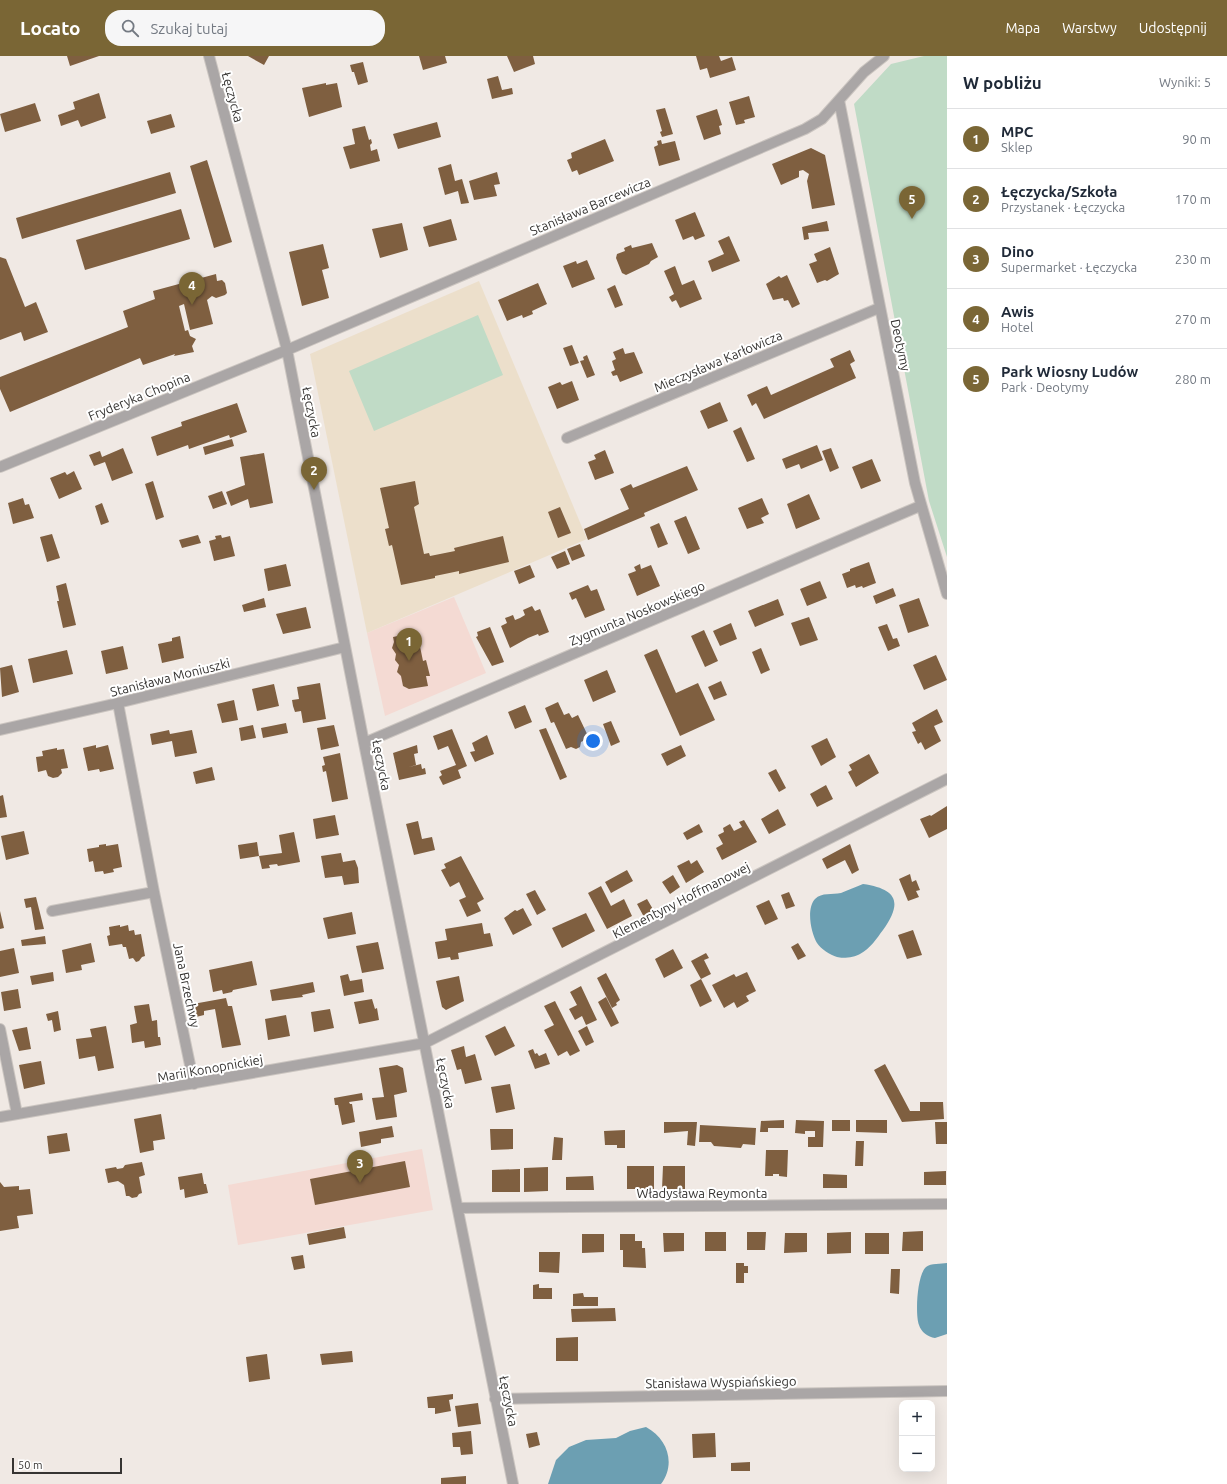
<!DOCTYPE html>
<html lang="pl">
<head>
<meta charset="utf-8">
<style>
  :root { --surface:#fff; --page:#f6f6f7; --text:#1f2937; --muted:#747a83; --line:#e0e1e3; --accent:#7a6635 }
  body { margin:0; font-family:Ubuntu,sans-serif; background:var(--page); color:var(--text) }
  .controls { position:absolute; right:12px; bottom:12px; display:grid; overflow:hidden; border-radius:8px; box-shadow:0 4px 16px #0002 }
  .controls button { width:36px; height:36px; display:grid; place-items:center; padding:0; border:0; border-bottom:1px solid var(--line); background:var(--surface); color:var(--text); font:20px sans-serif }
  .scale { position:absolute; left:12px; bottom:10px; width:110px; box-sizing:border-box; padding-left:4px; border:2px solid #363432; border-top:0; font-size:11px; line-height:14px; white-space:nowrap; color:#363432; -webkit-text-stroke:3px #fff; paint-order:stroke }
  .you { position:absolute; left:593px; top:685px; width:14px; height:14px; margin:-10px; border:3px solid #fff; border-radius:50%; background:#1a73e8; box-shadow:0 0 0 6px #1a73e833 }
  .badge { display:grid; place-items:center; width:26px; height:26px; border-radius:50%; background:var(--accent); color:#fff; font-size:13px; font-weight:700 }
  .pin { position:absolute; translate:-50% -33px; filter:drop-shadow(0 1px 2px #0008) }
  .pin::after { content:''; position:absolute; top:21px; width:14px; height:12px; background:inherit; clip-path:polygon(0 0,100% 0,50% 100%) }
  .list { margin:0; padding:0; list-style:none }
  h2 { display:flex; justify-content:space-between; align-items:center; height:52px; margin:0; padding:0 16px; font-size:17px }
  h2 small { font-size:13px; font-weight:400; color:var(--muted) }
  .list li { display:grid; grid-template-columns:26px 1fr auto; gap:12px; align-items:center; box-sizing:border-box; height:60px; padding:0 16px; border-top:1px solid var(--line) }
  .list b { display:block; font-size:15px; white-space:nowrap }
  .list p { margin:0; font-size:13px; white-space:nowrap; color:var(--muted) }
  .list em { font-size:13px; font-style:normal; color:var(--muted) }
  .icon { flex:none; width:22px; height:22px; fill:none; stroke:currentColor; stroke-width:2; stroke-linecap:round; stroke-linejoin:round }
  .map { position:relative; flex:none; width:947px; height:1428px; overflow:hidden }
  header { display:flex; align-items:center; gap:24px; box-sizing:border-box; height:56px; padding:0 20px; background:var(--accent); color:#fff }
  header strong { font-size:19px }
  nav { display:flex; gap:22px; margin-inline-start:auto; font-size:14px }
  .search { width:280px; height:36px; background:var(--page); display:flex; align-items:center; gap:10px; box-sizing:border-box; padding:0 14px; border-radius:16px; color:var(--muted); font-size:15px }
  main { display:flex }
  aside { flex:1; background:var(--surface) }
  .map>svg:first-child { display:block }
  .commercial { fill:#f4dad3 }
  .education { fill:#ecdfcb }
  .green { fill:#c0dbc6 }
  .water { fill:#6c9fb2 }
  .building { fill:#7f5f40 }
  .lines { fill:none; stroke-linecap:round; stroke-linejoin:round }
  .minor-casing { stroke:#cbc5c0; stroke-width:12 }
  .minor { stroke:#aaa6a6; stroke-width:10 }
  .labels { text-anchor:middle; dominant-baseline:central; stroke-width:4; stroke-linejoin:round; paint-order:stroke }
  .street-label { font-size:13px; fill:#363432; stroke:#fff }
</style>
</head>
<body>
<header>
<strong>Locato</strong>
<div class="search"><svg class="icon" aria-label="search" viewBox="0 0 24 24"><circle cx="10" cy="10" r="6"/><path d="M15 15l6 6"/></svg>Szukaj tutaj</div>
<nav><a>Mapa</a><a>Warstwy</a><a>Udostępnij</a></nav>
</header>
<main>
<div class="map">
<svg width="947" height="1428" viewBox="0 0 947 1428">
  <rect width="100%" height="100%" fill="#f0e9e4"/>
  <path class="commercial" d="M454,541L486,617L385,660L367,577Z
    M422,1093L433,1154L238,1189L228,1129Z"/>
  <path class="education" d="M479,225L587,483L367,577L310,298Z"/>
  <path class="green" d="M924,0H947V501L929,445L854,48L891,8Z
    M478,259L503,319L374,375L349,315Z"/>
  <path class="water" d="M863,828C897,833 903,846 883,874C877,882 870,893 860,898C855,901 843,903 837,901C830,899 821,893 817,887C811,877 806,853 815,843C822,836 832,839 841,837C848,834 856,831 863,828Z
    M947,1207V1278L935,1282C928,1281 921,1276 919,1269C915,1258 917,1219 926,1211C931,1207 941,1208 947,1207Z
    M646,1371C668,1383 676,1408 661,1428H548L556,1404L569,1391L586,1384L616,1382L630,1375Z"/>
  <path class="building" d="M67,0H99L70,10Z
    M248,0H269L264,9Z
    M419,0H445L447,7L423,14Z
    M507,0H533L535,8L514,16Z
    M696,0H719L721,5L732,1L736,14L710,22L707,12L700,14Z
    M363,6L368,26L358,29L354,16H352L350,9Z
    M498,20L502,34L512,32L513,38L492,43L487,23Z
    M326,27V29L337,27L342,51L309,61L302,32Z
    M99,37L106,62L81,71L78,64L61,70L58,59L75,53L73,46Z
    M749,40L755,61L744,64L745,67L736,69L729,46Z
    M35,47L41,65L5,76L0,58Z
    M665,52L673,78L662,81L660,76L662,75L656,54Z
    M717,53L722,69L719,70L721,78L704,84L696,60Z
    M171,58L175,71L151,78L147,65Z
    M437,66L441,81L398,93L393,78Z
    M365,70L369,84L371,83L372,87L370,89L371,95L377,93L380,105L350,113L343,91L355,88L352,73Z
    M605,83L614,105L579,119L577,114L572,116L567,104L572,102L571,97Z
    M661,84L662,88L675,85L680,104L659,110L654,91L658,89L657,85Z
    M811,92L825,99L835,149L812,153L807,125L809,118L803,114L799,115V121L781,129L772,108Z
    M207,104L232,186L214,192L190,110Z
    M451,108L455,125L462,123L469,147L461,148L458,135L445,139L438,112Z
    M170,116L176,137L22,183L16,162Z
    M497,116L500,128L494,129L497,140L474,144L469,125Z
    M181,153L190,183L85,214L76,184Z
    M695,156L705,180L695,184L693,180L683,184L675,164Z
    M451,163L457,184L429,191L423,171Z
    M827,165L829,175L808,177L809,183L804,184L802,171Z
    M402,167L408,194L380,202L372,173Z
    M729,180L740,205L712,216L708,205L724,198L718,185Z
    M652,187L658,201L651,205L649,208L626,219L622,217L616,202L617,198L625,195L624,192L631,189L632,192Z
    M323,188L329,212L322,214L329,242L302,250L289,196Z
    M830,191L839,218L827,225L825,224L817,227L809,208L817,205L814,198Z
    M0,201L6,203L25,251L36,246L48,276L24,285L21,276L0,284Z
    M587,204L595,223L572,232L563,210L576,205L577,208Z
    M675,210L682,229L694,224L702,243L680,252L676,244L672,246L669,241L674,238L664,215Z
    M216,218L217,225L222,224L225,227L227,237L225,239L216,242L212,240L207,244L213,268L190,274L184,248L179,250L185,275L188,274L190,280L196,283L192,290L194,296L174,300L175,298L143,309L140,302L10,356L0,333V321L128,271L123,255L155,243L153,235Z
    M787,219L800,248L792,252L788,244L784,245L783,242L773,244L766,228L779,220L781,222Z
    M538,227L547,248L532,255L533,258L523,262L522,259L507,265L498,244Z
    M615,229L623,249L615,252L607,233Z
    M572,289L579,307L570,310L563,292Z
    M623,292L625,298L634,296L643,317L620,326L617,319L613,320L611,316L615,314L612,305L616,303L613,296Z
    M850,294L855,305L850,308L856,322L764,363L756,347L752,350L747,339L767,330L771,339L834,311L830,303Z
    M587,299L595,319L587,322L580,305L584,304L583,301Z
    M572,325L579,344L557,353L548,331L560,326L562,329Z
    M720,346L728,365L708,373L700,355Z
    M237,347L247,376L230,382L229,379L189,393L188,389L157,400L151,381L182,370L181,366Z
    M741,371L755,403L747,406L733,375Z
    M232,383L234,390L205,399L203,391Z
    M817,389L823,404L801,413L799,408L786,413L782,403Z
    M123,392L133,417L112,425L105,406L94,410L89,399L100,395L102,401Z
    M831,392L839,412L830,416L822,395Z
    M605,394L614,417L595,424L588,406L596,403L594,399Z
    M264,397L273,447L250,452L248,443L231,450L226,436L245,429L240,401Z
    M872,403L881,425L861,433L852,411Z
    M687,410L698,434L644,457L645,460L588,484L584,473L629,453L620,433L631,428L633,432Z
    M74,415L82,433L59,443L50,422L65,416L67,419Z
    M153,425L164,461L156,464L145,428Z
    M415,425L419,448L414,451L424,498L429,497L430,500L455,495L454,492L503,480L509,506L459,518V515L435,520V522L401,529L392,489L389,490L385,473L389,472L380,432Z
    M222,435L227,448L213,453L208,440Z
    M809,438L820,463L796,473L787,448Z
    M23,442L25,449L29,448L34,462L13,468L8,447Z
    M762,442L769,458L761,462L764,467L747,473L738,452Z
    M102,447L109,466L101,469L95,450Z
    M560,451L571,477L558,482L548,456Z
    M686,460L700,493L688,498L674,465Z
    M659,467L668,488L658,492L650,471Z
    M52,478L60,502L47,506L40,481Z
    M198,479L201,487L182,492L179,484Z
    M221,479L222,482L230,480L235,500L214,505L209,485L216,483L215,480Z
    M580,488L585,500L572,505L567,493Z
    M565,495L570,508L557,513L551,501Z
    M869,506L876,527L863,532L862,530L856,532L855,529L847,532L842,518L850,515V513Z
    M286,508L291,530L268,535L264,513Z
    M640,508L641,513L651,509L660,530L637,540L628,518L636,515L634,511Z
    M530,509L535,521L519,528L514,515Z
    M820,525L827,542L807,550L800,533Z
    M66,527L76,569L63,572L57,545H59L56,530Z
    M588,529L591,535L597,533L605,554L585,562L576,542L572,544L569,537Z
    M893,532L896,540L876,548L873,540Z
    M264,542L266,551L244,556L242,549Z
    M919,542L929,570L908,577L899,549Z
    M778,543L784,559L755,571L748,555Z
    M532,550L535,555L540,553L549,576L539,580L538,578L528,582L510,592L501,570L507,567L505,562L513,559L515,564L520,562L525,559L523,554Z
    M306,551L311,572L283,578L276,558Z
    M809,561L818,584L800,590L791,567Z
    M731,567L737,583L720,590L713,575Z
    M887,568L893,583L897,582L900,590L888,595L878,571Z
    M490,571L504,606L492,610L476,581L478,580L477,576Z
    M704,574L718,605L705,611L691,580Z
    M417,576L423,605L426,604L430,620H426L428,630L409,633L403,630L401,620L397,616L399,609L395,604L396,598L392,592L394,586L393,581Z
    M180,580L184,602L162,607L158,588L172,585V582Z
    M123,590L128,613L106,618L101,595Z
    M761,592L770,614L761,618L752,596Z
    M657,593L676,637L698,627L715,664L680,680L644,599Z
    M67,594L73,618L33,627L28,603Z
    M936,599L947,624L924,634L913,609Z
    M12,609L19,636L2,641L0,612Z
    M607,614L616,636L593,646L584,624Z
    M721,625L727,639L714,644L708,631Z
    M320,627L326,663L303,667L301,655L295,656L293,650L292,644L299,643L297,631Z
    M274,628L279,650L257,655L252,633Z
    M234,644L238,664L222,667L217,648Z
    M558,646L564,659L569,657L572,662L578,659L589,682L581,686L580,691L576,693L571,691L566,693L554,666L551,667L545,652Z
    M525,649L532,666L515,673L508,656Z
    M937,653L943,666L934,670L941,685L925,694L921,686L918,688L912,676L916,675L912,667Z
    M611,665L620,686L611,690L603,668Z
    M286,667L288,677L263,682L261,672Z
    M253,669L256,682L241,685L239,672Z
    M334,669L339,690L321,694L317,672Z
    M546,672L567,721L560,724L539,674Z
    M452,673L467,710L458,714L461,722L443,729L439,721L442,719L440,715L456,709L448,690L438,694L433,680Z
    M169,674L170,678L192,674L197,697L175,701L172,685L152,689L150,678Z
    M487,679L494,698L475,706L470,696L475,695L472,687Z
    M827,682L836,701L821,710L811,690Z
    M96,689V692L108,689L114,713L100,716L99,713L88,715L83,692Z
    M417,689L418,697L414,698L416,709L409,711L421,708L422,713L425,712L426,718L399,724L393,697Z
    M681,689L686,700L667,710L661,698Z
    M57,692V694L64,693L68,712L61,713L62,717L58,721L53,722L48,720L46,714L38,716L36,701L43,700L42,695Z
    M340,697L348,743L332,746L326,715L323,716L322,710L325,709L323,701Z
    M869,698L879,717L856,731L848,716L852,714L849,709Z
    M212,711L215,724L196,728L193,716Z
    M776,713L786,732L779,736L768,717Z
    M826,729L833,743L817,751L810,738Z
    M3,739L7,761L0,762V740Z
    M947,750V773L929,782L920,763L930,759L931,760Z
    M778,753L786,769L769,778L761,763Z
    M335,759L339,779L316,783L313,763Z
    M744,764L757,786L722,804L716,792L723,788L718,779L724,776L723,772L730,768L734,775L742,771L739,766Z
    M418,765L422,783L432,781L435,794L414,799L406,768Z
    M699,768L703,776L687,784L683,777Z
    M24,775L29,798L6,804L1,780Z
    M294,776L300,806L278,810L277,808L269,809L270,812L262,813L259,800L282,797L279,779Z
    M257,786L259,800L240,803L238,789Z
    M106,788V790L118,788L122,811L113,813L114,816L104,818L103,815L95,816L93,805L89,806L87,793L99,791V789Z
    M850,788L859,814L852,818L845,804L827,813L822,803Z
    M341,797L343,806L355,804L358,812L359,827L344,829L342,820L325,822L321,800Z
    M461,800L484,843L477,847L481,855L467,861L459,844L466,841L459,826L450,831L441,814L446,812L444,808Z
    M689,804L691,808L697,804L704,816L686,827L677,810Z
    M627,814L633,825L611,837L605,826Z
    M910,818L912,826L916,824L920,834L916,835L919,841L908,845L899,823Z
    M673,819L680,831L670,838L662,826Z
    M601,830L611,850L624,843L632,860L607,873L588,837Z
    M535,834L546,854L537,859L526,838Z
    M789,836L795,850L786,853L781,839Z
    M36,841L44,873L35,874L31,851L26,852L24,843Z
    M647,843L654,855L644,861L637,848Z
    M769,844L778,863L765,869L756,850Z
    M523,852L532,869L513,879L504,862L515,854L517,855Z
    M0,855L4,872L0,873Z
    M352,856L356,878L328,883L323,862Z
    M586,857L595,875L562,892L552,872Z
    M482,867L484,878L490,877L493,890L458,897L459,903L451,904L450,901L438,903L435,886L447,884L445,873Z
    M120,869V871L128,869L129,875L134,874L135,879L141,878L145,900L142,901L139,905L136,906L133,902L129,903L126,891H123L122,888L109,890L107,880L110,879L109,871Z
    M913,874L922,899L907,903L898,879Z
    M45,880L46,888L22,890L21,884Z
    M378,886L384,913L362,917L356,890Z
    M91,887L95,906L81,909L82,914L66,917L62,894Z
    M798,887L806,900L798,904L791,891Z
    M14,892L19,917L0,921V895Z
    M673,893L683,912L664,922L655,903Z
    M706,897L709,902L704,904L711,918L701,923L691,905Z
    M252,905L257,929L233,934L232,936L223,938L222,934L213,936L209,914Z
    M53,916L54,925L32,929L30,920Z
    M747,916L756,935L746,940L749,945L737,952L734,946L724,952L712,929L734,918L736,921Z
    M606,917L620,944L616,947L617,949L612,952L597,922Z
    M348,918L350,925L362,923L364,936L344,940L340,920Z
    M459,920L464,945L446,954L442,951L436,925Z
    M701,923L712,945L700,951L690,929Z
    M313,926L315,936L302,939L303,941L272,945L270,934Z
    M581,930L597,964L586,969L582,960L575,964L569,953L577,949L570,936Z
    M18,933L21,952L4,955L1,936Z
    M606,941L619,967L611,971L598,946Z
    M226,942L228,950H232L241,989L222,992L215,953L204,955V959L196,961L193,948Z
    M372,943L375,953L377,952L379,964L359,968L354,946Z
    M555,945L580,995L570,1000L567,995L558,1000L544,974L554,969L544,950Z
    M149,948L152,965L157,964L158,981H160L161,989L145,992L144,985L132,987L130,969L137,967L134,950Z
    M330,953L334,972L314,976L311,956Z
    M58,955L61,974L54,976L52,964L48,965L46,958Z
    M286,959L290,980L268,984L265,963Z
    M106,970L114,1012L98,1015L95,1000L79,1003L76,983L92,981L90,973Z
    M505,970L515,990L495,1000L485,980Z
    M587,970L594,986L586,990L578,975Z
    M27,971L31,993L19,995L12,974Z
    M464,990L466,1001L475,998L482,1024L465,1028L461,1013L457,1014L451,994Z
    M533,993L535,998L537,997L539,1000L546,997L550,1008L535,1013L528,995Z
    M41,1005L45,1028L24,1033L19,1009Z
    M885,1008L910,1055H920V1046H943L944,1063L902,1066L874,1014Z
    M397,1009L403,1012L407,1036L394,1039L397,1061L376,1064L372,1042L384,1041L379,1012Z
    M510,1028L515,1053L496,1057L491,1031Z
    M362,1037L363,1044L349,1046L350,1048H352L355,1066L342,1069L338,1049H335L334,1042Z
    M161,1058L165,1083L153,1085L154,1094L140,1097L134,1063Z
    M784,1064V1072H768V1076H760L761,1065Z
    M796,1064L824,1065L823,1091H808V1081H815V1075H805V1078L795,1077Z
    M832,1064H850V1075H832Z
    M856,1064H887V1077L856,1076Z
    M664,1066H697L695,1090L687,1089L688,1075L664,1077Z
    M935,1066H947V1088H936Z
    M700,1069L756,1072L755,1089L743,1088L741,1092L714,1090L711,1086H699Z
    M392,1070L394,1081L381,1083V1087L361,1091L359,1076Z
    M490,1073H513V1093L491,1094Z
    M625,1074V1092H617V1089H605L604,1075Z
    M67,1077L70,1095L49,1098L47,1080Z
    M554,1081L563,1082L562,1104H552Z
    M856,1085H864L863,1110H855Z
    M766,1094H788L787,1121L779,1120V1118H773V1120H765Z
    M405,1105L410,1131L315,1149L310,1123Z
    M142,1106L145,1119L139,1121L142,1137L139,1138L137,1141L132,1142L129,1140H126L124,1129L118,1125L108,1127L105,1113L116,1111L117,1113L123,1112L125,1109Z
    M627,1110H654V1133H627Z
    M663,1110H685V1133H662Z
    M548,1111V1135L524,1136V1112Z
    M520,1113V1136H492V1114Z
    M946,1115V1129H924V1116Z
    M202,1117L204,1128H206L208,1137L185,1142L184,1133L180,1134L178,1121Z
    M823,1118L847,1119V1132H823Z
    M593,1120L594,1134H566V1121Z
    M0,1126L4,1131L19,1130V1134L30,1133L33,1158L17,1160L19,1172L0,1175Z
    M344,1171L346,1182L309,1189L307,1178Z
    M923,1175V1195H902L903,1176Z
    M705,1176H726V1195H705Z
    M747,1176H766L765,1194H747Z
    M851,1176V1197L827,1198V1177Z
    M663,1177H684V1195L664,1196Z
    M785,1177H807V1196L784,1197Z
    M865,1177H889V1198H865Z
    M582,1178H604V1196L582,1197Z
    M620,1178H635V1185H642V1192H645L646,1212L623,1211V1194H620Z
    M539,1196H560L559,1217L539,1216Z
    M303,1199L305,1212L294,1214L291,1201Z
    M736,1207H744V1210H748V1217H744V1227H736Z
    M891,1213H900L899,1238L890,1237Z
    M539,1228V1232H552V1243H533V1229Z
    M583,1237L584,1241H598V1250H573V1238Z
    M615,1252L616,1265L572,1266L571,1253Z
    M578,1281V1305H556V1282Z
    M352,1295L353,1306L322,1309L320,1298Z
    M267,1298L270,1323L249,1326L246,1301Z
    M453,1338V1343L449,1344L451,1355L435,1358V1352H428L427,1341Z
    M478,1347L481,1368L458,1371L455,1350Z
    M471,1375L473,1398L461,1399L460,1391H453L452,1377Z
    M537,1376L540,1389L529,1392L526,1378Z
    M715,1377L716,1401L693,1402L692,1378Z
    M750,1406V1415H731V1407Z
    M466,1420V1428H441V1422Z"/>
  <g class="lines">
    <g class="minor-casing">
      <path id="minor" d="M209,0L287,294L364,687L513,1428
        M839,44L915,427L947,538
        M567,382L879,252
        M0,411L287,294L805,73L822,63L864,16L884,0
        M118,647L154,836L194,1028
        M0,674L118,647L345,591
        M364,687L920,450
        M52,855L154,836
        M0,973L17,1058
        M0,1061L425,987L947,723
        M458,1152L947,1148
        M495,1343L947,1335"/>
    </g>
    <use href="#minor" class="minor"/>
  </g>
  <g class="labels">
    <g class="street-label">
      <text transform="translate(233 41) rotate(75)">Łęczycka</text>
      <text transform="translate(590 150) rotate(-23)">Stanisława Barcewicza</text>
      <text transform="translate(901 289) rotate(78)">Deotymy</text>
      <text transform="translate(718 305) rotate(-23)">Mieczysława Karłowicza</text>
      <text transform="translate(139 340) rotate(-22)">Fryderyka Chopina</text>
      <text transform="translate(312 356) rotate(79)">Łęczycka</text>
      <text transform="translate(637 557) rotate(-23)">Zygmunta Noskowskiego</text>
      <text transform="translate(170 621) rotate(-14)">Stanisława Moniuszki</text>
      <text transform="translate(382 709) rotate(79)">Łęczycka</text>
      <text transform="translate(681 844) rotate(-27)">Klementyny Hoffmanowej</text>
      <text transform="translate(187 929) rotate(78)">Jana Brzechwy</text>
      <text transform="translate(210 1012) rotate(-10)">Marii Konopnickiej</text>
      <text transform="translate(446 1027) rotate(79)">Łęczycka</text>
      <text x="702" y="1137">Władysława Reymonta</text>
      <text transform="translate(721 1326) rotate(-1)">Stanisława Wyspiańskiego</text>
      <text transform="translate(509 1345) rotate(79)">Łęczycka</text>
    </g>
  </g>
</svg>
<div class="controls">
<button>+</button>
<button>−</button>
</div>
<div class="scale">50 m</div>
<div class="you"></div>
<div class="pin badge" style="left:409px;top:605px">1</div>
<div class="pin badge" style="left:314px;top:434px">2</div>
<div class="pin badge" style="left:360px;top:1127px">3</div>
<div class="pin badge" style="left:192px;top:249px">4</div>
<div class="pin badge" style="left:912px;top:163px">5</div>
</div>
<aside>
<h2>W pobliżu<small>Wyniki: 5</small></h2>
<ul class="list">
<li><span class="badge">1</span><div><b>MPC</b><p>Sklep</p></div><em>90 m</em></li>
<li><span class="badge">2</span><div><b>Łęczycka/Szkoła</b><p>Przystanek · Łęczycka</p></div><em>170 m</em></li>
<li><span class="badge">3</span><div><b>Dino</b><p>Supermarket · Łęczycka</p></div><em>230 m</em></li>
<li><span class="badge">4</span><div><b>Awis</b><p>Hotel</p></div><em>270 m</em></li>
<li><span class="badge">5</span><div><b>Park Wiosny Ludów</b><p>Park · Deotymy</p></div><em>280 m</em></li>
</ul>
</aside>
</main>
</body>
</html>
